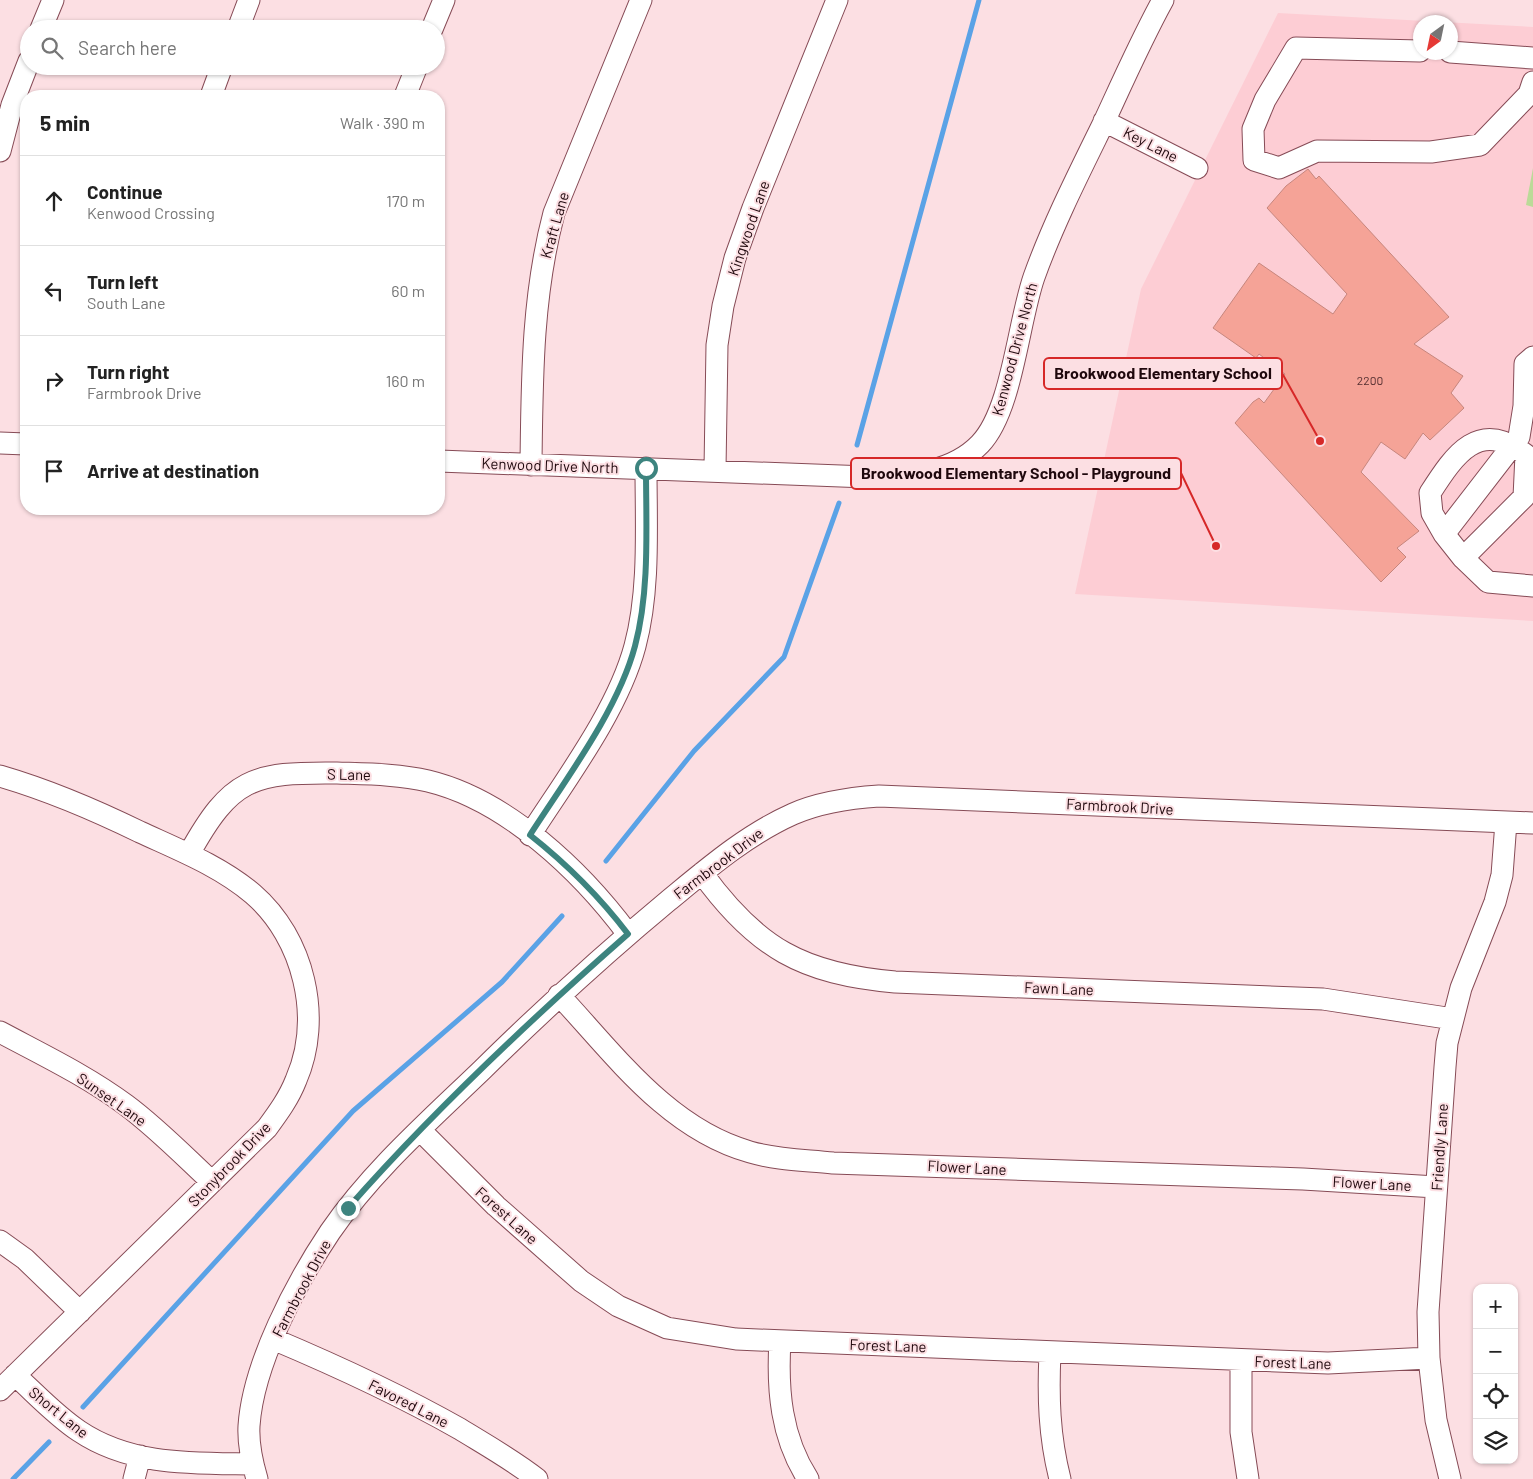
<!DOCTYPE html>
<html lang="en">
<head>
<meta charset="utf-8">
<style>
  :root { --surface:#fff; --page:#f2f2f2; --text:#222; --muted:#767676; --line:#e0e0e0 }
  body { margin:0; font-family:Barlow,sans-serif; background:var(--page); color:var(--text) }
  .controls { position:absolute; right:15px; bottom:15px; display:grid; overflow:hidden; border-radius:10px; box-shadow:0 1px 4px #0004 }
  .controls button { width:45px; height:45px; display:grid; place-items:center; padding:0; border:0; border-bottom:1px solid var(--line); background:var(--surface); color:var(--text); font:25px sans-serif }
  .compass { position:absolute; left:1413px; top:15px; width:45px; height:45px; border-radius:50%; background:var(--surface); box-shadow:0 1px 4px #0004; rotate:213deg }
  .stop { position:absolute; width:15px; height:15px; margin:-11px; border:4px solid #3d847f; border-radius:50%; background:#fff }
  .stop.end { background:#3d847f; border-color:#fff; box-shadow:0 1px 5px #0008 }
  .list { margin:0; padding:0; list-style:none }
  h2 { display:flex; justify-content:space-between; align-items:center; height:65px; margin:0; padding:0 20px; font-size:21px }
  h2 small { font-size:16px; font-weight:400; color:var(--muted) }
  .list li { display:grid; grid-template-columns:32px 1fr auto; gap:15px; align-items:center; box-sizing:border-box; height:90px; padding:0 20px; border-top:1px solid var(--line) }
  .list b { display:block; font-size:19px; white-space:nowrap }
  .list p { margin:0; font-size:16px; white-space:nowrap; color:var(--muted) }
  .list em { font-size:16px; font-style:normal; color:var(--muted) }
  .icon { flex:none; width:28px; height:28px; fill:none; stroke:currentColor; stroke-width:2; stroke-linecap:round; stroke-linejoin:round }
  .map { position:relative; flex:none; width:1533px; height:1479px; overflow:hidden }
  .search { position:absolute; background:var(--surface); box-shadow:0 1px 4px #0004; left:20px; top:20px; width:425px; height:55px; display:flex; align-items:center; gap:12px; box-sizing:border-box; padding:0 18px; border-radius:28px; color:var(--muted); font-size:19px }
  .panel { position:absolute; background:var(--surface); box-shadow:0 1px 4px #0004; left:20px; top:90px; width:425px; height:425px; border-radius:20px }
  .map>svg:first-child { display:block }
  .built { fill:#fdcdd4; fill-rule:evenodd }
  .garden { fill:#bbda98 }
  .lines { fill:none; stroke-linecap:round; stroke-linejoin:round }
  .stream { stroke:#5aa2e6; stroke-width:5 }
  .building { fill:#f5a397; stroke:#c6867d }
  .minor-casing { stroke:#864b56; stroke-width:23 }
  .minor { stroke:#fff; stroke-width:21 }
  .route { stroke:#3d847f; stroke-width:6 }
  .labels { text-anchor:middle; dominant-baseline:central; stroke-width:4; stroke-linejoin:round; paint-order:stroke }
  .number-label { font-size:12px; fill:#542f30 }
  .street-label { font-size:15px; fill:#1f080d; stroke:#fcdfe3 }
  .leader { fill:none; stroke:#d62828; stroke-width:2 }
  .callout-dot { fill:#d62828; stroke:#fcdfe3; stroke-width:2 }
  .callout { fill:#fcdfe3; stroke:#d62828; stroke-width:2 }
  .callout-label { font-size:16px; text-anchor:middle; font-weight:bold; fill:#1f080d }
</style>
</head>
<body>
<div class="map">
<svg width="1533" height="1479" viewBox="0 0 1533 1479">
  <rect width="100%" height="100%" fill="#fcdfe3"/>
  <path class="built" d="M1278,13L1533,27V621L1075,594L1141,289ZM1420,22H1450V52H1420Z"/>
  <path class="garden" d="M1533,168V207L1526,205Z"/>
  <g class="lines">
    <path class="stream" d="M857,445L979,0
      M606,861L694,751L784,657L839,503
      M83,1407L353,1111L502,982L562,916
      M13,1479L49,1442"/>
  </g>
  <path class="building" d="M1308,169L1316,179L1319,176L1449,317L1414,344L1463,376L1451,393L1464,408L1430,440L1423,433L1405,459L1381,442L1361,472L1419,531L1397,548L1406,557L1381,582L1235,423L1253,402L1259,398L1264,403L1285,374L1259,354L1256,358L1213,328L1259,263L1333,314L1347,294L1267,208L1286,186Z"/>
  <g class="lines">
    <g class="minor-casing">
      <path id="minor" d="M41,29L53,0
        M238,29L249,0
        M432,29L444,0
        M1420,51L1296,48L1265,100L1253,129L1254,160L1279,168L1317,151L1431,152L1480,145L1529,94L1533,82
        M1450,52L1533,58
        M211,96L222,66
        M405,96L417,66
        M1104,121L1197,168
        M0,151L12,105L29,61
        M0,443L26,444
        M439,461L867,477C906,475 950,475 980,444C1012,411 1018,323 1034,277C1053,224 1079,173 1104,122C1123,81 1141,40 1163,0
        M531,465C532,379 532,296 554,213L641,0
        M715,469L717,345L723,306L735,258L753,208L837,0
        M1444,534L1519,437L1524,406L1525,364L1533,357
        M1463,558L1524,497L1526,455C1479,418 1455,454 1430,493L1432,513L1444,534L1463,558L1488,582L1533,586
        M0,776C48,790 95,810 140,832C179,850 220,866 253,894C304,938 323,1018 296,1080C289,1098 278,1113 267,1128L0,1390
        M530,835C566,779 618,710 635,646C650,590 646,526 646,468
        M189,854C231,778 252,772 337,773C367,774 398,774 428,781C507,800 581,871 628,934
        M702,873C756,948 803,974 895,982L1323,999L1453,1019
        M559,995C615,1055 668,1129 750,1152C777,1160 806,1160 833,1163L1303,1179L1436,1187
        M0,1032C43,1055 87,1076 126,1105C157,1128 184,1156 212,1182
        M420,1130L496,1206L581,1281L618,1306L667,1328L736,1339L1328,1363L1429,1358
        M0,1241L25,1259L80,1312
        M273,1339C337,1366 400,1395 460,1429C486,1445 513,1460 537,1479
        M780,1341C777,1390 781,1437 808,1479
        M1050,1353C1048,1396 1049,1436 1060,1479
        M1241,1360V1432L1248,1479
        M15,1375C36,1394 55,1415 79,1431C131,1466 193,1463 253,1464
        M134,1479L140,1456
        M257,1479C252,1462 248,1444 249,1426C253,1364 296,1283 330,1232C372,1171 429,1121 482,1070C542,1011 603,955 668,901C707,869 746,835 793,814C820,802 849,798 879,796L1533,823
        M1450,1479L1436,1420L1429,1358L1428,1312L1445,1067L1447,1043L1461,988L1495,902L1502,875L1506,822"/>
    </g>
    <use href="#minor" class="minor"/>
  </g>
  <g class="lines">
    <path class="route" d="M348,1208C434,1110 530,1020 628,934C599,896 568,865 530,835C566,779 618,710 635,646C650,590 646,526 646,468"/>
  </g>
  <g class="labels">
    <g class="number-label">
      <text x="1370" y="380">2200</text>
    </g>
    <g class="street-label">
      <text transform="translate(1151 144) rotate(27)">Key Lane</text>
      <text transform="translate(554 225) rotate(-74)">Kraft Lane</text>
      <text transform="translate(748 228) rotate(-71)">Kingwood Lane</text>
      <text transform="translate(1014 349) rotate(-75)">Kenwood Drive North</text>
      <text transform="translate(550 465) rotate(2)">Kenwood Drive North</text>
      <text transform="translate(349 774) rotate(1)">S Lane</text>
      <text transform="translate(1120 806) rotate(3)">Farmbrook Drive</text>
      <text transform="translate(718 863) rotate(-37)">Farmbrook Drive</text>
      <text transform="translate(1059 988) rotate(2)">Fawn Lane</text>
      <text transform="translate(112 1099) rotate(35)">Sunset Lane</text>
      <text transform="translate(1439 1147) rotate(-86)">Friendly Lane</text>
      <text transform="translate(229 1164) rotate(-46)">Stonybrook Drive</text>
      <text transform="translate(967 1167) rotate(3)">Flower Lane</text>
      <text transform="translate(1372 1183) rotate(3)">Flower Lane</text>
      <text transform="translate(507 1215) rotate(42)">Forest Lane</text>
      <text transform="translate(301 1288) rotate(-62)">Farmbrook Drive</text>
      <text transform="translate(888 1345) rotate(2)">Forest Lane</text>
      <text transform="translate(1293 1362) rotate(2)">Forest Lane</text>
      <text transform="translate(409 1403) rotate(27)">Favored Lane</text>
      <text transform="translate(59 1412) rotate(39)">Short Lane</text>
    </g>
  </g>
  <path class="leader" d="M1320 441L1282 373M1216 546L1181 473"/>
  <g class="callout-dot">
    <circle cx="1320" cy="441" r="5"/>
    <circle cx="1216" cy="546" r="5"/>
  </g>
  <g class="callout">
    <rect x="1044" y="358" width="238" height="31" rx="5"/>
    <rect x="851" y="458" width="330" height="31" rx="5"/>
  </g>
  <g class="callout-label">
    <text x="1163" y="379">Brookwood Elementary School</text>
    <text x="1016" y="479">Brookwood Elementary School - Playground</text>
  </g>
</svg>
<div class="controls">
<button>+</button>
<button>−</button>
<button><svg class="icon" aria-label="locate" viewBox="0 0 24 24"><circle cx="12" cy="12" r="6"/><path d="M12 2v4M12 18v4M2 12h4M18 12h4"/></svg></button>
<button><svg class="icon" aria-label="layers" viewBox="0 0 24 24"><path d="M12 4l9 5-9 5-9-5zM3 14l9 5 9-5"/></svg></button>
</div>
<svg class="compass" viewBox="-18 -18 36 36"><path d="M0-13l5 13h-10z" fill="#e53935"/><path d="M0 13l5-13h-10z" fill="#767676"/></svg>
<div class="stop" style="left:646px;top:468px"></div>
<div class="stop end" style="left:348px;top:1208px"></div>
<div class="search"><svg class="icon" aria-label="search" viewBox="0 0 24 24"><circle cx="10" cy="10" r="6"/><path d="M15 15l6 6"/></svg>Search here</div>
<section class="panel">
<h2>5 min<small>Walk · 390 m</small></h2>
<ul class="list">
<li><svg class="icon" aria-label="ahead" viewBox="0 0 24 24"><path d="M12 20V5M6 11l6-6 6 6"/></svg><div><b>Continue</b><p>Kenwood Crossing</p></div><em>170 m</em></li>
<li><svg class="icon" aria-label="left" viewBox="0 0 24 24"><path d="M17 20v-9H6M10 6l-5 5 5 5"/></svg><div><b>Turn left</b><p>South Lane</p></div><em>60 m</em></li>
<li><svg class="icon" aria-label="right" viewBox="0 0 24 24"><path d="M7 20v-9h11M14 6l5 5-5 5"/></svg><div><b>Turn right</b><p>Farmbrook Drive</p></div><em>160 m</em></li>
<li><svg class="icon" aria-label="arrive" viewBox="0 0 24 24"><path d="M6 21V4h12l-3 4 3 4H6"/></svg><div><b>Arrive at destination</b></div></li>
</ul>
</section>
</div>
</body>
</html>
